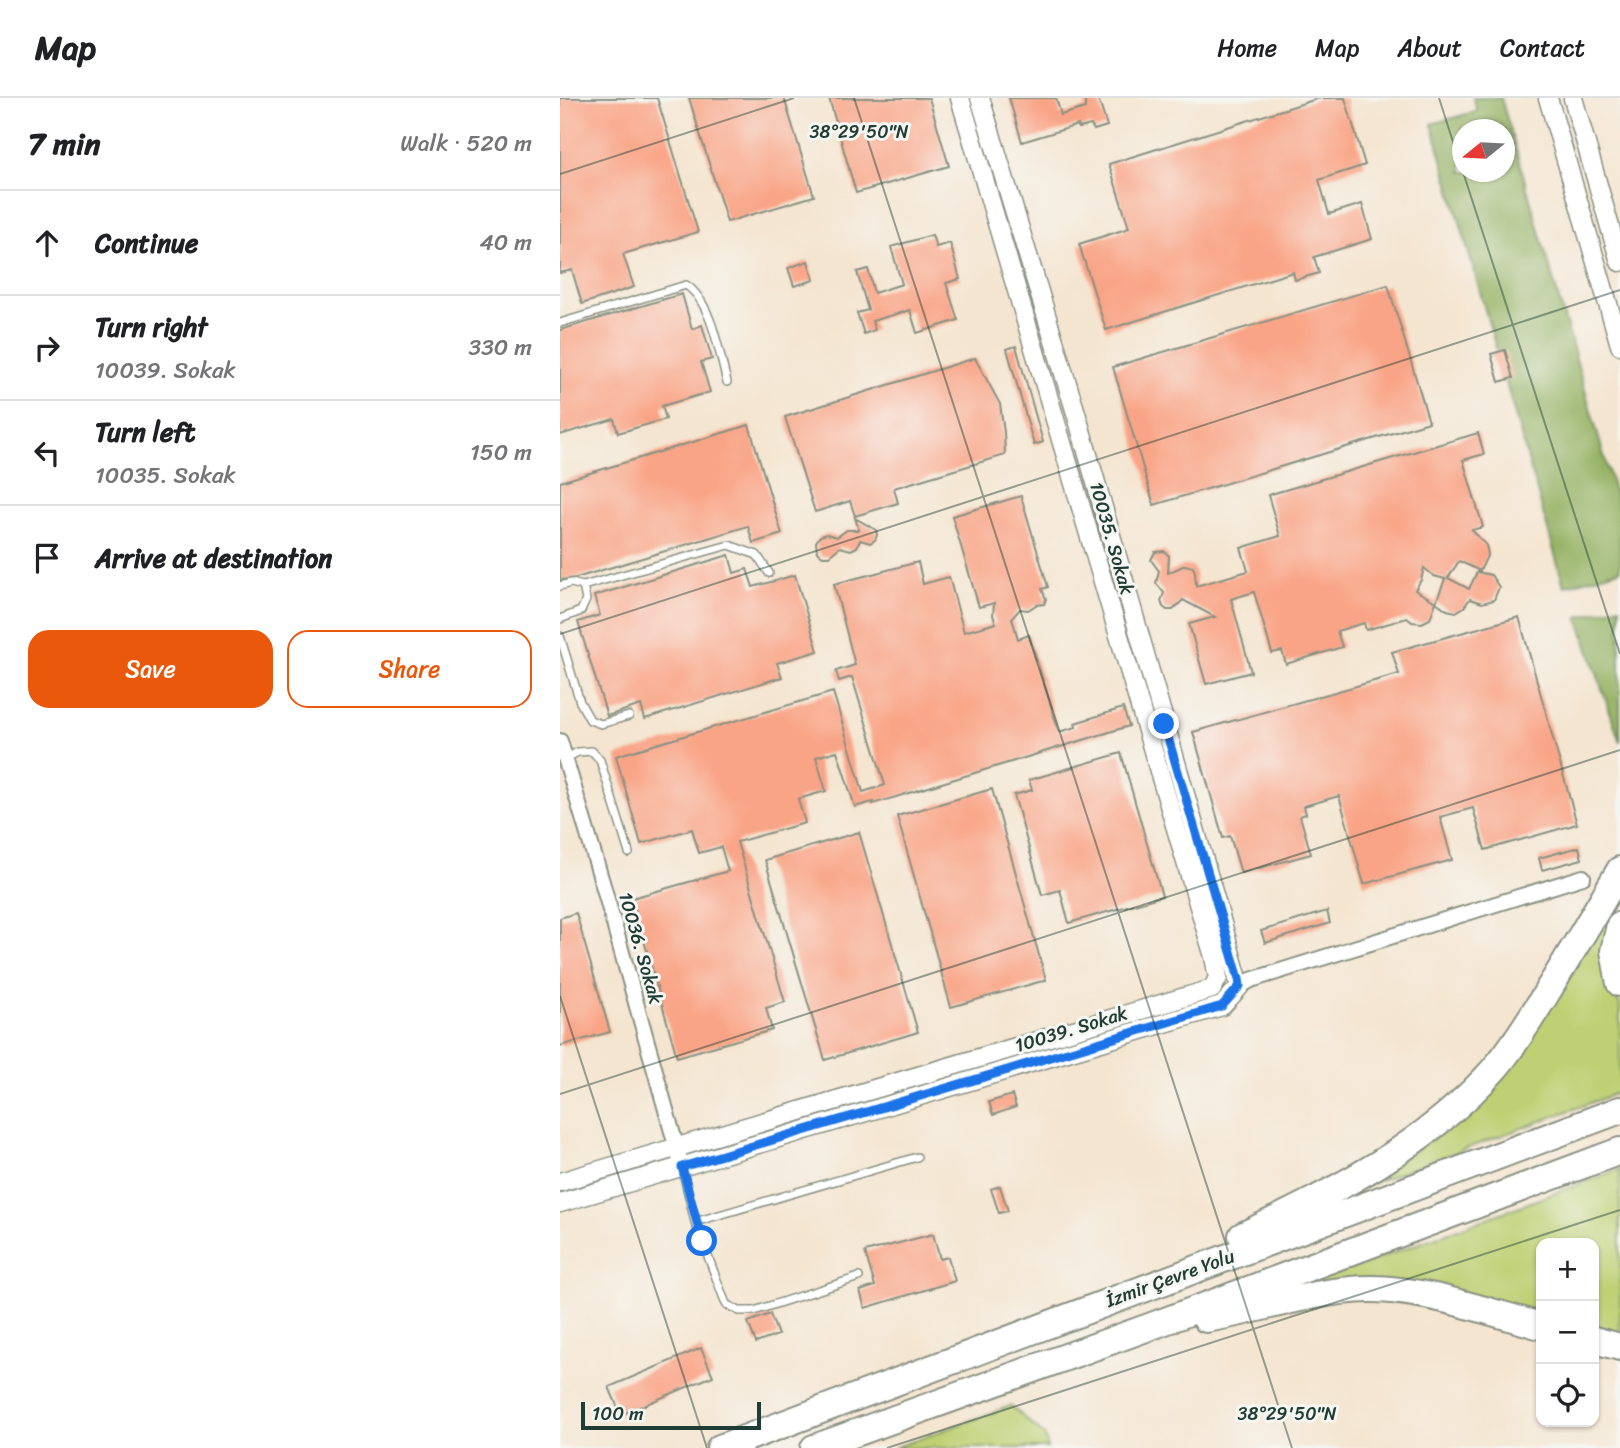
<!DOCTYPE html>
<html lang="en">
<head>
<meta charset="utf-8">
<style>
  :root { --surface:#fff; --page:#f6f6f6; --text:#202124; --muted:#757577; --line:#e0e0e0; --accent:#ea580c }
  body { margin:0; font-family:Sriracha,sans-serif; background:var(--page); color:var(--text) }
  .controls { position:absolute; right:21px; bottom:21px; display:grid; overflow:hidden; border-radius:14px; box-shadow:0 2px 5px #0004 }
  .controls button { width:63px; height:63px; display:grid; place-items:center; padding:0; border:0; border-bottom:2px solid var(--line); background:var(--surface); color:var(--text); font:35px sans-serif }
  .compass { position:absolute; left:892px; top:21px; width:63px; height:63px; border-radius:50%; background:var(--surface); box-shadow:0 2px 5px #0004; rotate:252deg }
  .scale { position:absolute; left:21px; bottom:18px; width:180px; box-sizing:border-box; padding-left:7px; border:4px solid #1f3d34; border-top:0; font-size:19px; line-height:24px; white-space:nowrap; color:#1f3d34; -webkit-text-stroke:5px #f6f6f2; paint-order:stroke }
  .stop { position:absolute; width:21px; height:21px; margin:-16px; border:5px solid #1a73e8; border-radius:50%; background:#fff }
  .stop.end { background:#1a73e8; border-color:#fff; box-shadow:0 2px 7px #0008 }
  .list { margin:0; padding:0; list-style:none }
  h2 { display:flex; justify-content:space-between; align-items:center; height:91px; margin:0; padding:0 28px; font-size:30px }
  h2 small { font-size:23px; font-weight:400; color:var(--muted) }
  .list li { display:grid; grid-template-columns:46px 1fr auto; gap:21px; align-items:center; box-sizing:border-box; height:105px; padding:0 28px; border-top:2px solid var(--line) }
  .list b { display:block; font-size:26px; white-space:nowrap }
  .list p { margin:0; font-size:23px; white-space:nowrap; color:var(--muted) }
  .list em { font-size:23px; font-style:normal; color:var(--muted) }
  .actions { display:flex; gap:14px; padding:21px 28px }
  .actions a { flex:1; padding:16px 0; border:2px solid var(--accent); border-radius:21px; text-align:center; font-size:24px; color:var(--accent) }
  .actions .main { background:var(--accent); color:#fff }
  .icon { flex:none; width:38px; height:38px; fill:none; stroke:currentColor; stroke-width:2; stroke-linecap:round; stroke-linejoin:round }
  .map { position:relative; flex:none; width:1060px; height:1350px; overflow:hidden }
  header { display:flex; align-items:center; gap:42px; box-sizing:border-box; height:98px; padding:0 35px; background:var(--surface); border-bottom:2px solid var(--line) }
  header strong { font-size:33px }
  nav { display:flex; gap:38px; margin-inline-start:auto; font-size:24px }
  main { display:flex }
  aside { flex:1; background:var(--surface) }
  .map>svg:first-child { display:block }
  .green { fill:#bed073; stroke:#6e8654; stroke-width:2 }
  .forest { fill:#96b265; stroke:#5a784c; stroke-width:2; fill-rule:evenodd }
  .building { fill:#f9a486; fill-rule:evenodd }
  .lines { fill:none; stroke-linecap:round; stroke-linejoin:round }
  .service-casing { stroke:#8a9182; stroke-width:10 }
  .minor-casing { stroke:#8a9182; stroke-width:18 }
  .tertiary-casing { stroke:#8a9182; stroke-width:21 }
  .motorway-casing { stroke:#8a9182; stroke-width:30 }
  .service { stroke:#fff; stroke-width:7 }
  .minor { stroke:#fff; stroke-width:14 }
  .tertiary { stroke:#fff; stroke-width:18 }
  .motorway { stroke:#fff; stroke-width:26 }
  .route { stroke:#1a73e8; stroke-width:9 }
  .ticks { fill:none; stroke:#1f3d34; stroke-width:2; stroke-opacity:0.45 }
  .labels { text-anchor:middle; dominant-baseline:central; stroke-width:6; stroke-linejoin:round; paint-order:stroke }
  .street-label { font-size:19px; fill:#1f3d34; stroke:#f6f6f2 }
  .ticks-label { font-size:18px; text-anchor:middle; fill:#1f3d34; stroke:#f6f6f2; stroke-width:6; stroke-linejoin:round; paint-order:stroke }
</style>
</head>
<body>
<header>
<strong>Map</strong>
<nav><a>Home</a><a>Map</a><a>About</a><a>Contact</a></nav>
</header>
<main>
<aside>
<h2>7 min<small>Walk · 520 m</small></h2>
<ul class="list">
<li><svg class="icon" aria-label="ahead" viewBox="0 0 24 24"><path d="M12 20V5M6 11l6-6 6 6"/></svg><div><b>Continue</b></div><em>40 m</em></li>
<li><svg class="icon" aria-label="right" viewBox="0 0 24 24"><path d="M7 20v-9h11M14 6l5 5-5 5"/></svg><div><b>Turn right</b><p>10039. Sokak</p></div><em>330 m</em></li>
<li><svg class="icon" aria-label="left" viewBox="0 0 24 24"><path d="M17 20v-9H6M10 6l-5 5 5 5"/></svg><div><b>Turn left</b><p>10035. Sokak</p></div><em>150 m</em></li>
<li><svg class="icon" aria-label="arrive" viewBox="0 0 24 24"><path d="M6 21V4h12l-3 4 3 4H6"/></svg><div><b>Arrive at destination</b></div></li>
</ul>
<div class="actions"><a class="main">Save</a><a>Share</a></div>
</aside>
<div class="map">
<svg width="1060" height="1350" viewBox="0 0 1060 1350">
  <rect width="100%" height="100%" fill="#f6f6f2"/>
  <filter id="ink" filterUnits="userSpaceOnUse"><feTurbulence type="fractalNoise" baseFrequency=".0143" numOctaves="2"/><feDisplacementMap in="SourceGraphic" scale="14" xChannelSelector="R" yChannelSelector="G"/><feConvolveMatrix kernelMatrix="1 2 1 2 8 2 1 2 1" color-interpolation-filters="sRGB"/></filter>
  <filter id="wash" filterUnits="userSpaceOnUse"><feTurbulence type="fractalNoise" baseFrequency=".00686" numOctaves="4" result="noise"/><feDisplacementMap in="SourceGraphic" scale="28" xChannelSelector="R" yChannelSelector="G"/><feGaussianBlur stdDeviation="1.57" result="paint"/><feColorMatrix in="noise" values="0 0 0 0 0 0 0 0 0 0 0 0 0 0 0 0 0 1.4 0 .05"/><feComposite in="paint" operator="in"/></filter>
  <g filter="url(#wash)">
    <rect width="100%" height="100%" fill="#f4e5d0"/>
    <path class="green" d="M1060,789V809L1054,821L1053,890L1060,907V994L793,1092L884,1033Z
      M1060,1071V1241L1034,1234V1145H981V1221L733,1192Z
      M451,1308L484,1337L488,1350H334Z"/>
    <path class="forest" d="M913,0H941L1060,414V472L1004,488L872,26L917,13ZM902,32H944V74H902Z
      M1060,508V644L1018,519Z"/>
    <g id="blocks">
      <path class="building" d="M0,0H97L138,134L63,156L74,189L22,206L12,172L0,175Z
        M129,0H224L254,98L167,124Z
        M269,0H369L389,68L296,95Z
        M449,0H496L501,17L525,10V0H538L547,28L534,32L531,27L519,30L518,27L462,44Z
        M760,0H785L805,67L759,82L769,116L802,106L812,141L754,159L759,175L735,182L733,174L546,232L519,146L569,130L549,66Z
        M372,137L376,149L390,145L400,181L386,185L398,222L357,235L350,212L312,223L315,232L304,236L297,215L308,212L297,174L308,171L314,195L342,186L331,149Z
        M248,163L254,182L234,188L228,170Z
        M828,187L869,324L594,407L553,269Z
        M122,196L132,231L142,227L152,261L141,264L150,294L102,308L106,321L58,335L54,321L0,337V232Z
        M456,248L483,344L474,347L447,251Z
        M945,252L953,280L939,284L931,256Z
        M415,260L440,306L444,334L445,357L334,390L338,405L295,418L290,403L255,414L225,319Z
        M189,327L222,436L193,445L188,428L16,480L0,482V384Z
        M918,335L924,356L903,362L923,429L912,432L926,447L928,456L920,473L899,463L888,480L909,491L917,474L931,477L939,489L934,502L922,505L910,501L904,509L896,514L887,512L876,504L870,521L862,525L852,524L847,520L806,532L804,525L777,533L782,549L726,566L722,553L712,555L694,494L671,501L691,574L646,586L629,526L655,519L623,502L613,512H607L603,509L601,503L604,495L596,485L599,473L591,462L595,454L604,453L609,458L608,475L625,467L633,469L635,474L636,488L688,473L681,450L720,438L708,397ZM864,470L874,478L885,481L876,504L855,492L861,482Z
        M461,398L488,489L482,491L486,501L484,506L476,507L468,512L460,511L452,520L458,541L469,537L499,634L516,629L515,625L563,610L569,628L313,706V704L295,709L277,653L256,659L266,693L238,701L245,725L177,744L225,904L206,910L212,932L117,959L72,800L168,773L161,749L139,755L132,731L81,746L56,658L273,594L303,694L325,687L292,579L279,583L276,573L295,567L274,486L358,464L363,486L389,479L404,534L436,525L433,517L434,505L419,509L392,418Z
        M295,420L316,432L317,437L315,442L310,445L300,442L297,449L291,452L280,449L269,458H263L257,454L256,444L260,438L267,436L277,439L287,432H299Z
        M169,457L174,475L187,471L193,489L235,477L258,553L217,565L222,579L85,621L81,607L47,618L18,524L40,517L34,498Z
        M959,519L1017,726L925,752L913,710L880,719L892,762L804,786L779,698L744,708L746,716L740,718L751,756L681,775L670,738L663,740L633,634L839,576L832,554Z
        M561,655L602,798L509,825L500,792L482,797L454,697L472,692L469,682Z
        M432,691L486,882L391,909L337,718Z
        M299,734L358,934L265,962L205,762Z
        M1019,749L1022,761L982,772L979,760Z
        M767,813L770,825L705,845L701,833Z
        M16,815L50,934L0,948V820Z
        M452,997L456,1009L433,1017L429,1004Z
        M440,1088L448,1113L439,1115L431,1091Z
        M373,1136L380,1161L388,1159L395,1183L305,1210L300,1193L315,1188L305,1154Z
        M210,1216L218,1237L196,1245L188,1224Z
        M141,1250L153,1278L61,1317L49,1289Z"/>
    </g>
  </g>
  <g filter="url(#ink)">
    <use href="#blocks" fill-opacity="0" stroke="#8a9182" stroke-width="2"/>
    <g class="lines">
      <g class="service-casing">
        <path id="service" d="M0,225L126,187C152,204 159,255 167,284
          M0,488L11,485L23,488L26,502L21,513L0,521
          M23,488L169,447L197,457L209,475
          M0,538L20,604L30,622L41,626L69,618
          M4,661L18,654L32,653L40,662L69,755
          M122,1070L135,1124L166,1206L179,1213H194L299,1179
          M135,1124L357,1059"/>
      </g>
      <g class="minor-casing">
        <path id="minor" d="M0,643L43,787L122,1069
          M680,888L691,882L1023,779"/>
      </g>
      <g class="tertiary-casing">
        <path id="tertiary" d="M988,0L1060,247
          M1013,0L1060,164
          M0,1084L652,891L658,880L654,859L400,0
          M0,1105L662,908L680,888L516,315L420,0"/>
      </g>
      <g class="motorway-casing">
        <path id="motorway" d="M1060,827L1054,853L1060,885
          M682,1138C775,1093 867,1048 936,969C954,948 969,923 984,899C1010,857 1035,815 1060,772
          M646,1221C701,1212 753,1192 809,1191C862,1190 929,1214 981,1228
          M1034,1242L1060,1249
          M160,1350L1060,1012
          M254,1350L589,1229L1060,1053"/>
      </g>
      <use href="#service" class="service"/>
      <use href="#minor" class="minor"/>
      <use href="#tertiary" class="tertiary"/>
      <use href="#motorway" class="motorway"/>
    </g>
  </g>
  <g class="lines" filter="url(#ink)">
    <path class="route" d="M142,1143L122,1069L662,908L680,888L679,881L604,626"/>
  </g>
  <path class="ticks" d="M294,0L732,1350M879,0L902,72M903,74L1060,556M0,76L234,0M0,536L1060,192M0,898L147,1350M0,996L1060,652M327,1350L1060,1112"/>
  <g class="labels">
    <g class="street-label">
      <text transform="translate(552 440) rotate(74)">10035. Sokak</text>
      <text transform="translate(81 850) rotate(74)">10036. Sokak</text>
      <text transform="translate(511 931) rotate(-17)">10039. Sokak</text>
      <text transform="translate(610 1180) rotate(-20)">İzmir Çevre Yolu</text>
    </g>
  </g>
  <g class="ticks-label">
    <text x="299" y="40">38°29'50"N</text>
    <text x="727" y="1322">38°29'50"N</text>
  </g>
</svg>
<div class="controls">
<button>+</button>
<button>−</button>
<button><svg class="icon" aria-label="locate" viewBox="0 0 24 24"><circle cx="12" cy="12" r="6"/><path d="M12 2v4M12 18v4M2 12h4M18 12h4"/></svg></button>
</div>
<svg class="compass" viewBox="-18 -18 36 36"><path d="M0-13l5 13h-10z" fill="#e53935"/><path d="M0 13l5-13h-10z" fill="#757577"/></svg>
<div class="scale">100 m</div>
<div class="stop" style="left:142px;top:1143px"></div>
<div class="stop end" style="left:604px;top:626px"></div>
</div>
</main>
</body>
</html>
